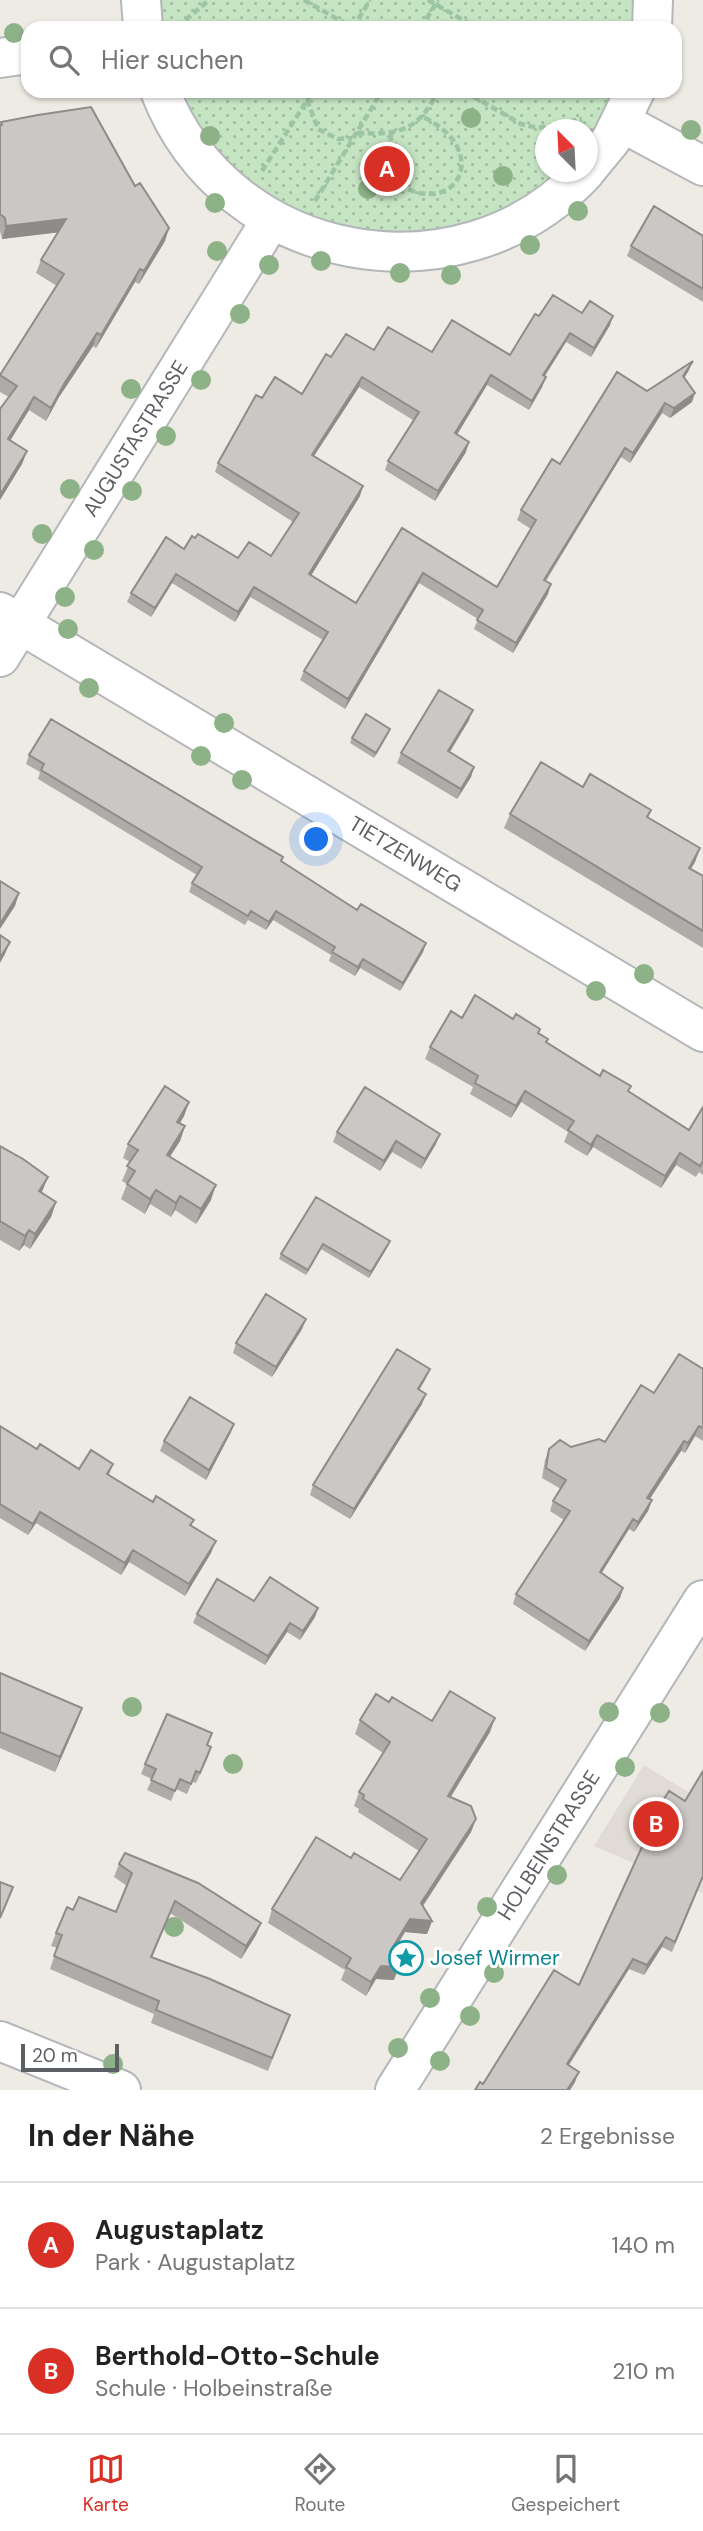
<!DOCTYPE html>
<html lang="de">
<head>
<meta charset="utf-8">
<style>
  :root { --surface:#fff; --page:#f6f6f6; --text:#222; --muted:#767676; --line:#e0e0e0; --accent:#d93025 }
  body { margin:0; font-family:"DM Sans",sans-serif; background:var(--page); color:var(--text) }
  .compass { position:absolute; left:535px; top:119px; width:63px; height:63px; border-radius:50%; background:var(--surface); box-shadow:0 2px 5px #0004; rotate:336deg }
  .scale { position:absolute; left:21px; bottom:18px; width:98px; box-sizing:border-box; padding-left:7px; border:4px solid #5c6064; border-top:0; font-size:19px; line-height:24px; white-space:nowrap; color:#5c6064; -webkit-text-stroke:5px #fff; paint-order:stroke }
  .you { position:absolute; left:317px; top:840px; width:24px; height:24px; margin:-18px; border:5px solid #fff; border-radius:50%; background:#1a73e8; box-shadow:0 0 0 10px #1a73e833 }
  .badge { display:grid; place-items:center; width:46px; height:46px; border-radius:50%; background:var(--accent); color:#fff; font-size:23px; font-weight:700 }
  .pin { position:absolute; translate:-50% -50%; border:4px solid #fff; box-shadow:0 2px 7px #0006 }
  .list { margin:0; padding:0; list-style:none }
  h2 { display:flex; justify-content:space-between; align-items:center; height:91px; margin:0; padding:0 28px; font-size:30px }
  h2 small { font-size:23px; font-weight:400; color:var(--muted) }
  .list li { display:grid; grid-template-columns:46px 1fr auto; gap:21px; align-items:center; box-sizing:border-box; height:126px; padding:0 28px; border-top:2px solid var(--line) }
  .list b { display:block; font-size:26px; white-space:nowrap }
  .list p { margin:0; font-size:23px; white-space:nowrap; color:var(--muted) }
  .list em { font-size:23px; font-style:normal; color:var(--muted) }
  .icon { flex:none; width:38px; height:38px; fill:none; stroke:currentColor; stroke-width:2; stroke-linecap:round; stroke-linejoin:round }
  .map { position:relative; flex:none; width:703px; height:2090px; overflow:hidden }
  .search { position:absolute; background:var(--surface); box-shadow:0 2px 5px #0004; left:21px; right:21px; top:21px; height:77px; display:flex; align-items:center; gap:18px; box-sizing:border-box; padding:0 24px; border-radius:21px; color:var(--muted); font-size:26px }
  .sheet { height:343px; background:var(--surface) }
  nav { display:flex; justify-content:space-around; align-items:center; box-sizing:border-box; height:98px; border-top:2px solid var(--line); background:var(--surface); font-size:19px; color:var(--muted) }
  nav a { display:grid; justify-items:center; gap:4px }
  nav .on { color:var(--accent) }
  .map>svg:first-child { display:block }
  .education { fill:#e0dcd5 }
  .park { fill:url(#park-dots) }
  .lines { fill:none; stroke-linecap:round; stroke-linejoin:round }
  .minor-casing { stroke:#b4b7ba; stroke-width:42 }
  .path { stroke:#9cc5a4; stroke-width:4.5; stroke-dasharray:7 3.5; stroke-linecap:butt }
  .minor { stroke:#fff; stroke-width:38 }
  .tree { fill:#8eb287 }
  .wall { fill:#afaba9 }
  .shaded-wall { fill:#8e8b89 }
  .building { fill:#cbc7c4; stroke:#8e8b89; stroke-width:2 }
  .labels { text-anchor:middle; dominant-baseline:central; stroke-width:6; stroke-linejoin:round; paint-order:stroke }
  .street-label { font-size:21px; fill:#5c6064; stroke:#fff }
  .culture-label { font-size:21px; fill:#0d838f; stroke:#fff; text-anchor:start }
</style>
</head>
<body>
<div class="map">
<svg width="703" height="2090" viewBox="0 0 703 2090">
  <defs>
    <pattern id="park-dots" width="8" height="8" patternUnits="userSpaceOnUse" patternTransform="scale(1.75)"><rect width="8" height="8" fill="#c5e4c2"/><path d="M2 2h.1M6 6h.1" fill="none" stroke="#a3bca1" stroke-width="1.8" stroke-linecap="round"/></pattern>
  </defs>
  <rect width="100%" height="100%" fill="#eeebe4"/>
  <path class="education" d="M644,1765L703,1801V1893L594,1846Z"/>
  <path class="park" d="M158,0H641L640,28H160Z
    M176,91H623L588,151V130H546V172H569L544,193L438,238L322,228L225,166Z"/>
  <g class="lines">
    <g class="minor-casing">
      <g id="minor">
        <path d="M141,0L143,28"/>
        <path d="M652,28L653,0"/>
        <path d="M0,58L28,54"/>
        <path d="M160,91C227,264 459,307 585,172"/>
        <path d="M621,122L703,166"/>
        <path d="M588,168L611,140L635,91"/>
        <path id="s1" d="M0,612L703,1032"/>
        <path id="s2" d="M0,657L271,220"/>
        <path d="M0,2041L121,2090"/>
        <path id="s3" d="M395,2090L703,1600"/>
      </g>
    </g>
    <path class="path" d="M304,0L353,28
      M428,0L477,28
      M176,23H182L209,0
      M353,28L370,0
      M421,28L438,0
      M464,91L521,124L538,128L582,119
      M307,100L318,129L338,139L352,138
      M357,133C400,135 418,131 438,91
      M391,134L390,160L398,184C457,220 493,150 423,117
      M262,171L313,91
      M315,201L382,91"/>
    <use href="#minor" class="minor"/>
  </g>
  <g class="tree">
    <circle cx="14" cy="33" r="10"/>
    <circle cx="471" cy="118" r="10"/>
    <circle cx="691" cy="130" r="10"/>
    <circle cx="210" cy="136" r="10"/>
    <circle cx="503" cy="176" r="10"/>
    <circle cx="368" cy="189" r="10"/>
    <circle cx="215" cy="203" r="10"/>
    <circle cx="578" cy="211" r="10"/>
    <circle cx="530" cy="245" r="10"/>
    <circle cx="217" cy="251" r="10"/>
    <circle cx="321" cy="261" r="10"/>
    <circle cx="269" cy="265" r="10"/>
    <circle cx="400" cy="273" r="10"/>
    <circle cx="451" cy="275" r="10"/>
    <circle cx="240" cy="314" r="10"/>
    <circle cx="201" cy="380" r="10"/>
    <circle cx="131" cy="389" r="10"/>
    <circle cx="166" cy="436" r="10"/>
    <circle cx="70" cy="489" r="10"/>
    <circle cx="132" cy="491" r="10"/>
    <circle cx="42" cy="534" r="10"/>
    <circle cx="94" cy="550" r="10"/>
    <circle cx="65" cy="597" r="10"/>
    <circle cx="68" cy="629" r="10"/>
    <circle cx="89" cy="688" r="10"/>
    <circle cx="224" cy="723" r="10"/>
    <circle cx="201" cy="756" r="10"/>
    <circle cx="242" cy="780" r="10"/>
    <circle cx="644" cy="974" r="10"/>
    <circle cx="596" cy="991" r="10"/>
    <circle cx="132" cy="1707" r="10"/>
    <circle cx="609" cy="1712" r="10"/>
    <circle cx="660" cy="1713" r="10"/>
    <circle cx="233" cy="1764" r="10"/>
    <circle cx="625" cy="1767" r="10"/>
    <circle cx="557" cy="1875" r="10"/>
    <circle cx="487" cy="1907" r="10"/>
    <circle cx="174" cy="1927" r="10"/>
    <circle cx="494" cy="1973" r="10"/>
    <circle cx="430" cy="1998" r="10"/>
    <circle cx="470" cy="2016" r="10"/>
    <circle cx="398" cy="2048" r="10"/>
    <circle cx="440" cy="2061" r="10"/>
    <circle cx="113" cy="2064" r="10"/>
  </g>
  <path class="wall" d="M1,122L165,241L139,284L135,282L96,348L93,346L59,397L46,421L29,410L10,441L27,451L22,464L0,500L9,397L0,392V375L57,286L36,273L41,260L58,232L2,239L0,231V125Z
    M703,236V302L627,256L631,246Z
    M582,313L610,325L591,357L566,342L545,376L546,377L542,387L529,410L487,385L457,434L466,452L435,501L385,470L388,461L413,420L359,387L314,456L360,496L311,575L356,603L402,528L497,587L531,529L517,520L521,510L560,464L647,391L689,370L684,378L692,402L670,418L662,413L630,463L621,457L546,581L548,594L513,653L474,629L478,619L419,583L345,709L300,680L304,671L323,640L250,597L235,622L172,583L151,617L127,602L131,593L184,549L238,558L271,556L293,522L215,472L218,463L262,398L302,394L331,357L374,350L510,355L539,316Z
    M469,720L450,752L474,767L471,777L457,799L397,763L401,753Z
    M388,734L374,758L350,743L352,738Z
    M29,755L283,857L281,861L357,910L426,943L423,952L400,991L360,968L355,976L329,961L331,955L273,920L266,930L248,920L245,925L189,892L192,883L197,875L38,779L40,772L26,764Z
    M583,787L651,810L648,818L700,848L695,862L691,869L703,876V948L504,828L510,814Z
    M462,1018L539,1034L548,1039L546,1043L600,1076L629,1092L689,1130L703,1107V1175L699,1172L696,1177L676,1165L661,1188L593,1147L587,1156L564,1142L568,1132L521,1102L511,1118L470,1094L473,1087L425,1059L430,1047Z
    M189,1102L184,1116L180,1123L185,1126L180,1141L170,1156L211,1200L196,1224L175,1210L171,1217L150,1204L145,1214L121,1199L127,1184L122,1181L130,1162L123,1158L128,1144Z
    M337,1132L436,1144L421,1169L392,1152L380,1171L333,1142Z
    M0,1146L42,1193L56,1202L51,1217L30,1249L24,1245L19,1251L0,1240Z
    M316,1197L390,1241L388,1246L369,1278L321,1249L306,1275L279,1259L281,1254Z
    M306,1319L302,1329L272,1377L233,1353L236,1343Z
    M703,1369V1441L695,1436L685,1453L681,1451L649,1499L652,1500L648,1511L634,1532L629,1529L601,1573L623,1588L620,1598L585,1651L513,1604L516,1594L564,1520L550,1511L553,1501L561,1489L542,1478L545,1460L549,1449L605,1442L654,1393Z
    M426,1378L419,1390L422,1404L350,1519L310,1495L313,1485Z
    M234,1424L230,1434L206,1480L160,1451L164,1441Z
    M0,1426L37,1449L79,1469L113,1464L109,1475L153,1502L194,1520L191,1526L211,1553L185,1596L129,1562L121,1575L36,1523L28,1535L0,1518Z
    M254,1601L318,1608L315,1617L300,1640L287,1632L265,1665L193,1623L197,1614Z
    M0,1673L77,1722L55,1772L0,1748Z
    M389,1702L432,1721L490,1732L451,1797L476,1819L471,1832L423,1906L432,1921L427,1934L405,1932L392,1953L394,1980L376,1979L366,1996L341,1980L345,1970L268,1923L272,1909L351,1858L400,1880L419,1851L358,1812L359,1809L354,1806L359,1792L383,1753L355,1734L360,1720Z
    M207,1746L211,1747L208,1757L196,1783L192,1782L187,1794L176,1789L171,1801L147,1790L152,1779L141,1774L145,1764Z
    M642,1834L703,1878L672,1952L662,1947L644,1975L629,1969L569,2065L575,2082L570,2090H475L483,2084L579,1985L642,1846L638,1844Z
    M119,1864L261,1923L256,1935L241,1959L170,1913L152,1958L285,2028L268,2071L151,2023L154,2014L50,1969L57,1948L51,1946L56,1933L116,1912L127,1886L114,1877Z"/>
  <path class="shaded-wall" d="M66,219L62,232L2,239L6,226Z
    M169,228L165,241L139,284L144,271Z
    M140,269L135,282L96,348L101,335Z
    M613,316L610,325L591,357L594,348Z
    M97,333L93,346L59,397L46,421L51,408L64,384Z
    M570,333L566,342L539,385L543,375Z
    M693,361L689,370L680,385L683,376Z
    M491,375L487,385L452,443L455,433Z
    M362,377L359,387L308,465L312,455Z
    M546,377L542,387L529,410L532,401Z
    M695,393L692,402L670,418L674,408Z
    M34,397L29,410L3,452L8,439Z
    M665,403L662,413L630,463L633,453Z
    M469,442L466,452L435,501L438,491Z
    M625,448L621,457L540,589L544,580Z
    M27,451L22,464L0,500V495Z
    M363,486L360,496L306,584L309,574Z
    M423,573L419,583L345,709L348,699Z
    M176,574L172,583L151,617L155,608Z
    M551,584L548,594L513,653L516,643Z
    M254,587L250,597L235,622L238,612Z
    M473,710L469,720L444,761L448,751Z
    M390,729L388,734L374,758L376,753Z
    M474,767L471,777L457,799L461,789Z
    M700,848L695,862L683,882L689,868Z
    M19,893L15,906L0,929V924Z
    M276,911L273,920L266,930L269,922Z
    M10,942L5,954L0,963V958Z
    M426,943L423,952L400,991L403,983Z
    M363,959L360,968L355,976L358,967Z
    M525,1091L521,1102L511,1118L516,1106Z
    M189,1102L184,1116L172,1136L177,1122Z
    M185,1126L180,1141L162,1169L167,1155Z
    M440,1134L436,1144L421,1169L425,1159Z
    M597,1135L593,1147L587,1156L591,1145Z
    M396,1141L392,1152L380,1171L384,1161Z
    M680,1153L676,1165L661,1188L665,1176Z
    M48,1177L42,1192L34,1206L39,1191Z
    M216,1185L211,1200L196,1224L201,1209Z
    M156,1190L150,1204L145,1214L150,1199Z
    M180,1196L175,1210L171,1217L176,1203Z
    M56,1202L51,1217L30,1249L35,1234Z
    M29,1230L24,1245L19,1251L25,1236Z
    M390,1241L388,1246L369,1278L371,1272Z
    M323,1244L321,1249L306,1275L308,1270Z
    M306,1319L302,1329L272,1377L276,1367Z
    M430,1369L426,1378L414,1399L418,1389Z
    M426,1394L422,1404L350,1519L354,1509Z
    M234,1424L230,1434L206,1480L209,1470Z
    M699,1426L695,1436L685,1453L688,1443Z
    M684,1441L681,1451L644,1508L647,1498Z
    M652,1500L648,1511L634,1532L638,1522Z
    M40,1512L36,1523L28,1535L33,1524Z
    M633,1519L629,1529L596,1582L600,1572Z
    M216,1541L211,1553L185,1596L189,1584Z
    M133,1550L129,1562L121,1575L125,1563Z
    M623,1588L620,1598L585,1651L589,1641Z
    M318,1608L315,1617L300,1640L303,1631Z
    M290,1623L287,1632L265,1665L268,1656Z
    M82,1708L77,1722L55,1772L60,1757Z
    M495,1718L490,1732L443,1809L448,1796Z
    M476,1819L471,1832L416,1916L421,1903Z
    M410,1919L432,1921L427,1934L405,1932L386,1964L391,1950Z
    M261,1923L256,1935L241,1959L246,1946Z
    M666,1937L662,1947L644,1975L647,1965Z
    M633,1959L629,1969L563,2074L567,2064Z
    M381,1966L399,1967L394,1980L376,1979L366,1996L371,1982Z
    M579,2072L575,2082L570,2090H567Z"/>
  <path class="building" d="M91,107L135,186L140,183L169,228L144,271L140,269L101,335L97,333L64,384L51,408L34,397L8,439L27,451L0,495V409L17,386L0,375L64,274L41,260L66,219L6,226L5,218L0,214V125H2L1,122L38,115Z
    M654,206L703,236V289L631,246Z
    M553,295L582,313L590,301L613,316L594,348L570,333L543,375L546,377L532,401L491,375L455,433L469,442L438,491L388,461L419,412L362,377L312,455L363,486L309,574L356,603L402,528L497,587L536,520L521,510L552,459L560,464L617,372L647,391L693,361L683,376L695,393L674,408L665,403L633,453L625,448L544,580L551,584L516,643L477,620L483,610L423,573L348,699L304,671L328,632L254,587L238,612L176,574L155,608L131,593L166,537L184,549L192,536L195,538L198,534L238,558L249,542L271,556L299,513L218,463L256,395L262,398L275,377L302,394L326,354L331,357L346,334L374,350L388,327L432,352L452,320L510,355L535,314L539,316Z
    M439,690L473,710L448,751L474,767L461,789L401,753Z
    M366,714L390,729L376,753L352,738Z
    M51,719L283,857L281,861L357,910L361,904L426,943L403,983L363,959L358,967L332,952L335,947L276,911L269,922L251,911L248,916L192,883L202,867L41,770L44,764L29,755Z
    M541,762L583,787L590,774L651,810L647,817L700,848L689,868L703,876V931L510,814Z
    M0,881L19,893L0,924Z
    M0,935L10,942L0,958Z
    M475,995L513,1019L516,1014L540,1029L538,1033L548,1039L546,1042L600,1076L603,1070L631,1086L628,1091L689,1130L703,1107V1161L700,1166L680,1153L665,1176L597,1135L591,1145L568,1130L574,1121L525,1091L516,1106L475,1083L478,1076L430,1047L451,1011L462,1018Z
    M165,1086L189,1102L177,1122L185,1126L167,1155L216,1185L201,1209L180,1196L176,1203L156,1190L150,1199L127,1184L135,1171L127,1166L138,1150L128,1144Z
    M365,1087L440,1134L425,1159L396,1141L384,1161L337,1132Z
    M0,1146L23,1159L48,1177L39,1191L56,1202L35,1234L29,1230L25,1236L0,1221Z
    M316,1197L390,1241L371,1272L323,1244L308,1270L281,1254Z
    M266,1294L306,1319L276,1367L236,1343Z
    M397,1349L430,1369L418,1389L426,1394L354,1509L313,1485Z
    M679,1354L703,1369V1428L699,1426L688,1443L684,1441L647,1498L652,1500L638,1522L633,1519L600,1572L623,1588L589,1641L516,1594L570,1511L553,1501L566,1480L546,1468L549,1449L560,1440L571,1447L599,1439L605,1442L641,1385L654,1393Z
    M190,1397L234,1424L209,1470L164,1441Z
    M0,1426L37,1449L40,1444L79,1469L91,1450L113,1464L107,1474L153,1502L156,1496L194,1520L190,1525L216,1541L189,1584L133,1550L125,1563L40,1512L33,1524L0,1504Z
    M270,1577L318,1608L303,1631L290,1623L268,1656L197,1614L217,1579L254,1601Z
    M0,1673L82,1708L60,1757L0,1732Z
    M450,1691L495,1718L448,1796L471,1806L476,1819L421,1903L432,1921L410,1919L391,1950L399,1967L381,1966L371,1982L346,1967L351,1958L272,1909L316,1837L351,1858L354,1853L400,1880L427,1839L363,1799L364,1795L359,1792L390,1742L360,1720L376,1694L389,1702L392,1697L432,1721Z
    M167,1714L212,1733L207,1745L211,1747L200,1773L196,1771L191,1784L180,1779L175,1791L151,1780L156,1769L145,1764Z
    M703,1771V1876L675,1942L666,1937L647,1965L633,1959L567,2064L579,2072L567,2090H475L480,2082L483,2084L554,1970L579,1985L647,1836L642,1834L669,1791L685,1801Z
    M125,1853L198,1883L261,1923L246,1946L175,1901L151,1957L210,1979L290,2015L272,2058L156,2010L159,2001L54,1956L62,1935L56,1933L67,1907L73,1910L79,1897L116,1912L132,1873L119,1864Z
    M0,1882L13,1887L0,1918Z"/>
  <defs>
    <g id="sight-ring" transform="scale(1.75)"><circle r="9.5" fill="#fff" stroke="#0f9aa8" stroke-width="1.5"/><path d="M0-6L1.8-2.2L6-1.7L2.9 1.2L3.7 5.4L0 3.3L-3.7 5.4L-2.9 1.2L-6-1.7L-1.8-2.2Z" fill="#0f9aa8"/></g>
  </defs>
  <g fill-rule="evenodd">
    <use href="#sight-ring" x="406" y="1958"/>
  </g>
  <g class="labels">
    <g class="street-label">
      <text stroke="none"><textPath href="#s2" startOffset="257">AUGUSTASTRASSE</textPath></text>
      <text stroke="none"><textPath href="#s1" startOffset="472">TIETZENWEG</textPath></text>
      <text stroke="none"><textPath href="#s3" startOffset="289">HOLBEINSTRASSE</textPath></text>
    </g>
    <g class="culture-label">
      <text x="430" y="1958">Josef Wirmer</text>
    </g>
  </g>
</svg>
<svg class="compass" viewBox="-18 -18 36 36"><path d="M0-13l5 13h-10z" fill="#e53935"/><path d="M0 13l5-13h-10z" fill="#767676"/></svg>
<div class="scale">20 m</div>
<div class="you"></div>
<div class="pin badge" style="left:387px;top:169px">A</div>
<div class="pin badge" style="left:656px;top:1824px">B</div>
<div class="search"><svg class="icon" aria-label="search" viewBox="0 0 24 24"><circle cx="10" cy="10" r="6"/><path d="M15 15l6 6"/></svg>Hier suchen</div>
</div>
<section class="sheet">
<h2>In der Nähe<small>2 Ergebnisse</small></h2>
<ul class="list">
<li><span class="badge">A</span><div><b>Augustaplatz</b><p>Park · Augustaplatz</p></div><em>140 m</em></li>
<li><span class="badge">B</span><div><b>Berthold-Otto-Schule</b><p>Schule · Holbeinstraße</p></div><em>210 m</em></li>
</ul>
</section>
<nav>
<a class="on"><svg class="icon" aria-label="map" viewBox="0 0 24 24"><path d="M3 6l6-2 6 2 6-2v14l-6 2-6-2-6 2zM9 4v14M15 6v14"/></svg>Karte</a>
<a><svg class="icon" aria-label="directions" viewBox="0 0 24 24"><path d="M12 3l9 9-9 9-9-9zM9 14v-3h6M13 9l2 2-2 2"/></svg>Route</a>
<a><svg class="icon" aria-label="saved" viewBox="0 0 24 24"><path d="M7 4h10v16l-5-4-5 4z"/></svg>Gespeichert</a>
</nav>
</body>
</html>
